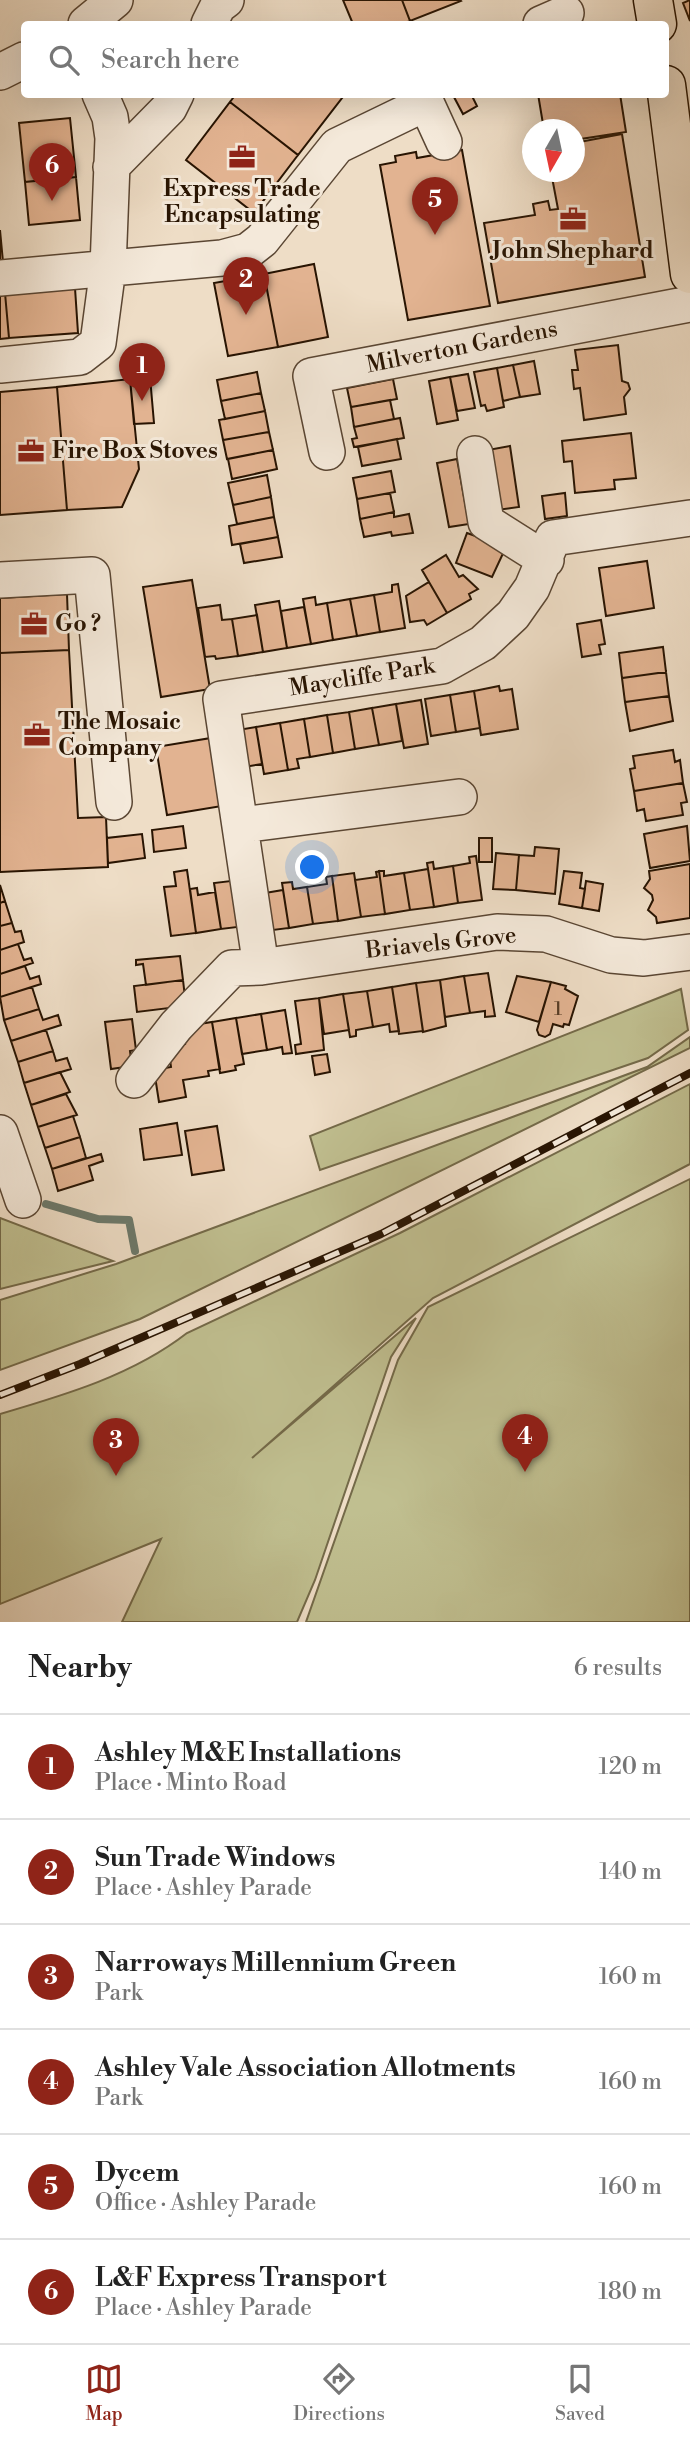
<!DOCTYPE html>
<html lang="en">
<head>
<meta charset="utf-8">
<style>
  :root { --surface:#fff; --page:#f6f6f6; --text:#222; --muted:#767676; --line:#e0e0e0; --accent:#8f2418 }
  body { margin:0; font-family:"Libre Bodoni",serif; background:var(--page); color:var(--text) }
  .compass { position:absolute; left:522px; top:119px; width:63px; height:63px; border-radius:50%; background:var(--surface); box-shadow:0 7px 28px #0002; rotate:189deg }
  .you { position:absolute; left:313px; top:868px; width:24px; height:24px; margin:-18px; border:5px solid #fff; border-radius:50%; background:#1a73e8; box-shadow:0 0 0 10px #1a73e833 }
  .badge { display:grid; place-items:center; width:46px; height:46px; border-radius:50%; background:var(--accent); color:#fff; font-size:23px; font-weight:700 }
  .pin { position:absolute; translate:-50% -58px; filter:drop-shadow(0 2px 4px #0008) }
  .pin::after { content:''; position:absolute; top:37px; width:24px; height:21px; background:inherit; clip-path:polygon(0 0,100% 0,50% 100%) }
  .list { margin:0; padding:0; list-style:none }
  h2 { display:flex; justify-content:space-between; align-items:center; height:91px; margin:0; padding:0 28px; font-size:30px }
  h2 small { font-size:23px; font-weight:400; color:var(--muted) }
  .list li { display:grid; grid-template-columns:46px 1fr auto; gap:21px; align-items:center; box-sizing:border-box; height:105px; padding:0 28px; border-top:2px solid var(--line) }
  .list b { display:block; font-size:26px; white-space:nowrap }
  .list p { margin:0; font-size:23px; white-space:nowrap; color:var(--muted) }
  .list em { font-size:23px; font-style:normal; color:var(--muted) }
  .icon { flex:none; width:38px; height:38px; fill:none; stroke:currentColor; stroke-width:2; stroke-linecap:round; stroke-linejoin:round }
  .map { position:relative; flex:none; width:690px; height:1622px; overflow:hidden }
  .search { position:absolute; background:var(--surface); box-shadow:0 7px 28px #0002; left:21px; right:21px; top:21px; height:77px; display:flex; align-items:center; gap:18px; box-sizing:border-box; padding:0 24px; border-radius:7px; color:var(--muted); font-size:26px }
  .sheet { height:721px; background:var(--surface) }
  nav { display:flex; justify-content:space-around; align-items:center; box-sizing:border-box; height:98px; border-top:2px solid var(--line); background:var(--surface); font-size:19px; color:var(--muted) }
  nav a { display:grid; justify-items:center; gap:4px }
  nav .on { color:var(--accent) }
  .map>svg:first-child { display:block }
  .green { fill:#c0bf90; stroke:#746a49; stroke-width:2 }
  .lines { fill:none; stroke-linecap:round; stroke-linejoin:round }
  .stream { stroke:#6c796b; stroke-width:8 }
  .building { fill:#e2b391; stroke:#281402; stroke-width:2 }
  .minor-casing { stroke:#5a4633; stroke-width:38 }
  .major-casing { stroke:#281402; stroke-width:41 }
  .minor { stroke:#f4e9da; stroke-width:35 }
  .major { stroke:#eeddc6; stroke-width:38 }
  .rail-casing { stroke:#281402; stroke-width:8 }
  .rail { stroke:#f4e9da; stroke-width:5; stroke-dasharray:16; stroke-linecap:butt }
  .labels { text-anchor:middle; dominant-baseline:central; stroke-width:6; stroke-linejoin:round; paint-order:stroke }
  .number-label { font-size:19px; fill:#563c26 }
  .poi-label { font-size:23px; font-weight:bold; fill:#281402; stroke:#f4e9da; text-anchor:start }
  .street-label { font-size:23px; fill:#281402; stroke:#f4e9da }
</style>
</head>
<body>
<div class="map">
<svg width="690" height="1622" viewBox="0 0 690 1622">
  <rect width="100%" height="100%" fill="#eeddc6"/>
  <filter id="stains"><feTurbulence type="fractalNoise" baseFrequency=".00286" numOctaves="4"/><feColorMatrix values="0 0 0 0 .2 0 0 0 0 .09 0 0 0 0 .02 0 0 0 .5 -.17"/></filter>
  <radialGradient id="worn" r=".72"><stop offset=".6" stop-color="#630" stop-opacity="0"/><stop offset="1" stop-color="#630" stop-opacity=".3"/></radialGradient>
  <path class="green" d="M681,989L688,1030L648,1058L320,1170L310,1136Z
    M690,1037V1048L140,1319L0,1370V1300L116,1264L647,1067Z
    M690,1084V1164L433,1298L252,1458L416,1318L391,1357L315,1580L297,1622H122L161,1539L0,1604V1414C65,1395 133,1375 187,1333L400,1233Z
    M690,1179V1622H306L398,1360L428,1307Z
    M0,1218L113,1261L0,1289Z"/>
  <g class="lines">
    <path class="stream" d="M46,1204L98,1219L129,1220L135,1251"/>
  </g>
  <path class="building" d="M343,0H402L410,21L403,24H353Z
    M402,0H460L461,1L410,21Z
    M690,0V21L683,3Z
    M236,94H338L342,98L298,155L230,102Z
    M459,94H471L477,106L463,114L454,97Z
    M538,94H620L626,132L574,140V130H544Z
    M230,102L298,155L254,213L186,160Z
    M70,118L76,177L25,182L19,123Z
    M622,134L645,277L498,303L484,223L535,215L533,204L548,201L550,210L558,209L551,172H574V143Z
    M462,150L490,306L408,320L380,165L396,162L395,156L416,152L417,158Z
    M76,177L80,220L29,225L25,182Z
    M0,230L3,262L0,263Z
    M314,264L328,337L278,347L264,274Z
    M264,274L278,347L228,356L214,283Z
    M75,288L78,333L9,338L5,293Z
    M0,293H5L9,338L0,339Z
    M618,345L622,381L628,383L630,389L624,397L626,414L584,420L580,388L574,389L572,370H578L575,350Z
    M534,361L540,394L520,397L513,365Z
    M513,365L520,397L503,401L497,368Z
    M497,368L504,407L487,411L485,405L481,406L474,372Z
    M257,372L261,393L221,401L217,380Z
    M468,374L475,408L457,411L450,377Z
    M150,377L154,423L134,424L130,379Z
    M450,377L458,420L437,424L429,381Z
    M130,379L139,469L122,507L67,510L57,387Z
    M393,379L397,399L351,407L347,388Z
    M57,387L67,510L0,515V392Z
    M261,393L265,411L225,419L221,401Z
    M390,400L394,419L354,427L351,407Z
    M265,411L269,432L223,440L219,420Z
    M400,418L404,438L354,447L352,439L357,438L354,427Z
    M269,432L273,450L227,459L223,440Z
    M631,433L636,478L614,480L615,489L575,493L572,461L564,462L562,441Z
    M397,439L401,459L362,466L358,447Z
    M510,446L519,507L497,510L488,450Z
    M273,450L277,469L232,479L228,459Z
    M457,459L469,524L449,527L437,463Z
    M391,471L395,492L357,499L353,478Z
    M267,475L271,497L233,505L228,483Z
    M390,493L394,512L360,519L357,499Z
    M565,493L567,516L545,519L542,496Z
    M271,497L274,517L237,524L233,505Z
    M394,512V517L409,514L413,533L392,536L391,532L364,537L360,519Z
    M274,517L278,537L232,545L229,526Z
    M467,533L506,547L492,577L456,563Z
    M278,537L282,557L244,563L240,544Z
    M446,555L459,577L463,575L478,589L469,594L471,599L447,613L422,570Z
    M647,561L654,608L606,616L599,568Z
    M192,580L210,689L161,697L143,587Z
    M429,582L447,613L427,625L424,620L410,622L406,596Z
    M398,584L405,628L380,632L374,595L392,592V585Z
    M67,594L69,650L0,653V598Z
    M374,595L380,632L357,636L350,599Z
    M315,597L316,605L327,603L333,640L311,644L303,599Z
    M350,599L357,636L333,640L327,603Z
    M279,601L287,648L263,652L255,605Z
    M220,605L222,620L232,619L238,656L216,659L215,656L205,657L198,608Z
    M304,607L311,644L287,648L281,611Z
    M257,615L263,652L238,656L232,619Z
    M601,620L605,644L599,645L601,654L582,657L577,624Z
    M663,647L666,672L622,678L619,653Z
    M69,650L78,818L106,817L108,867L0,872V653Z
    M666,672L669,696L625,702L622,678Z
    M499,686L500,691L512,689L518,729L481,735L474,691Z
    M474,691L480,728L456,732L450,695Z
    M450,695L456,732L431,736L425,699Z
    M669,696L673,721L630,731L625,702Z
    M421,700L428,744L404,748L396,704Z
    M396,704L402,741L379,745L372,708Z
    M372,708L379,745L355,749L349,712Z
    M349,712L355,749L333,753L327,715Z
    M327,715L333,753L310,757L304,719Z
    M304,719L310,757L297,759L299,768L288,770L280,723Z
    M280,723L288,770L264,774L256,727Z
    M256,727L262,764L238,768L232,731Z
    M211,738L222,806L167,815L156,747Z
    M673,750L675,762L680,760L683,783L634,791L630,769L635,768L633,756Z
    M683,783L687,802L681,803L683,815L646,821L644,809L637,811L634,791Z
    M183,826L186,848L154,852L152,830Z
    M687,826L690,861L650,868L644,834Z
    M142,834L145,858L108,863L107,838Z
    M479,838H492V862H479Z
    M535,847L559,849L555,894L516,890L519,855L534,856Z
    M496,853L519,855L516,890L493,889Z
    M476,856L482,900L458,903L453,866L470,863L469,857Z
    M433,862L434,869L453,866L458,903L434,907L427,863Z
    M690,864V918L657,923L656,917L648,910L653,900L652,895L644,888L650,879L649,871Z
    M428,869L434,907L410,910L404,873Z
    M187,870L196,933L171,936L164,887L176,886L174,872Z
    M379,871L385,914L361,917L355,880L377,877L376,872Z
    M379,871H384V876L404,873L410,910L385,914Z
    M564,871L582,873L580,888L585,889L582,908L559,904Z
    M354,873L361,917L338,921L332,876Z
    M332,876L338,921L313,924L307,887L327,884L326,877Z
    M239,880L246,926L221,929L214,883Z
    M586,881L603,884L599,911L582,908Z
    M292,882L293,889L307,887L313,924L289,928L282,883Z
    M0,885L5,901L0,903Z
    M197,888L198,895L215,892L221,929L196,933L190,889Z
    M283,890L289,928L265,931L259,894Z
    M5,901L12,923L0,926V903Z
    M12,923L15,932L21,931L24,942L0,950V926Z
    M18,944L24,960L31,958L33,963L0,974V950Z
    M180,956L183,980L146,985L143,964L136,965V960Z
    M25,966L30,979L39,976L41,984L0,997V974Z
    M488,973L495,1016L485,1017V1011L470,1013L464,976Z
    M464,976L470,1013L445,1017L440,980Z
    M517,976L551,982L539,1022L506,1012Z
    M183,980L186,1006L137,1012L134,986Z
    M440,980L446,1026L423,1032L416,983Z
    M551,982L566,986L565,989L578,996L569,1025L564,1024L563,1027L553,1024L550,1034L545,1037L539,1035L537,1030Z
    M416,983L423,1031L399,1034L392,987Z
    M32,987L39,1009L4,1020L0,997Z
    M392,987L399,1031L390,1032L389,1024L373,1027L367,991Z
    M367,991L373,1027L356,1030V1036L350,1037L343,994Z
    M343,994L349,1030L324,1034L319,998Z
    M319,998L324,1050L296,1054L295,1045L301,1044L295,1001Z
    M39,1009L43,1020L58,1015L61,1025L11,1041L4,1020Z
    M285,1010L292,1053L283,1054L282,1047L267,1050L261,1014Z
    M261,1014L267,1050L242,1054L236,1018Z
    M236,1018L244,1064L235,1066L236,1070L220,1073L212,1022Z
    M132,1019L136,1050L130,1051L132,1066L111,1069L105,1022Z
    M212,1022L220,1069L208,1071L209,1076L183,1080L186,1097L159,1102L154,1070L171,1067L168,1046L185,1044L184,1039L189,1038L187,1026Z
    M46,1030L53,1051L18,1062L11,1041Z
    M53,1051L56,1061L67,1058L71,1069L24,1083L18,1062Z
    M327,1054L330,1072L315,1075L312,1056Z
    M60,1072L70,1092L31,1105L24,1083Z
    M66,1094L77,1115L38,1127L31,1105Z
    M73,1116L80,1137L45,1148L38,1127Z
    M177,1123L182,1155L144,1160L140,1129Z
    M217,1126L224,1170L192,1175L185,1131Z
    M80,1137L86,1158L52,1169L45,1148Z
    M101,1154L103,1161L89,1166L93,1180L58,1191L52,1169Z"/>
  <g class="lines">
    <g class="minor-casing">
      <path id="minor" d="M86,24L115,0
        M209,24L218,6L226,0
        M541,24L566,13
        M0,72L24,60
        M422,94L444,142
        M111,167L169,108L176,94
        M0,278L222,258L248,251L262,240L337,146L426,103
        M0,365L80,357L98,343L108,268L113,138L110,117L100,94
        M327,452L311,376L690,304
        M475,454L486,522L546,560
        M0,580L92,575L114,802
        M241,825L459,797
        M261,967L221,699L442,666L483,643L513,615L532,588L553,538L690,518
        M134,1080L176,1026L232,968L261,967L497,932L546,934L611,955L644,958L690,952
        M0,1133L23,1200"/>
    </g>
    <g class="major-casing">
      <path id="major" d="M653,0L657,24
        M666,85L690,274"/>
    </g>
    <use href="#minor" class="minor"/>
    <use href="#major" class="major"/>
    <g class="rail-casing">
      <path id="rail" d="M0,1395L80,1364L381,1234L690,1073"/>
    </g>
    <use href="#rail" class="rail"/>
  </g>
  <defs>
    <g id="office-bare" transform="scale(2.1)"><path d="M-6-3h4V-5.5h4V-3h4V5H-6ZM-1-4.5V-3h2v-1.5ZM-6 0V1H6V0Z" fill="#8f2418" stroke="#f4e9da" stroke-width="2.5" paint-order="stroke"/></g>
  </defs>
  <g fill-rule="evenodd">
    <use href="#office-bare" x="242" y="157"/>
    <use href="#office-bare" x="573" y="219"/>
    <use href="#office-bare" x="31" y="451"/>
    <use href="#office-bare" x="34" y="624"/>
    <use href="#office-bare" x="37" y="735"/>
  </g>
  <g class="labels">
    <g class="number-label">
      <text x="558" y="1009">1</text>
    </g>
    <g class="poi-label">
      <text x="242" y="189" text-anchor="middle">Express Trade<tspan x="242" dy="26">Encapsulating</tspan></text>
      <text x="573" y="251" text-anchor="middle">John Shephard</text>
      <text x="52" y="451">Fire Box Stoves</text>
      <text x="55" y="624">Go ?</text>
      <text x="58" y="722">The Mosaic<tspan x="58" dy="26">Company</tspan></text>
    </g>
    <g class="street-label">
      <text transform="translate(462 347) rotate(-11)">Milverton Gardens</text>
      <text transform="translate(362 677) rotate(-9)">Maycliffe Park</text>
      <text transform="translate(441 943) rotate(-6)">Briavels Grove</text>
    </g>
  </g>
  <rect width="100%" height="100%" filter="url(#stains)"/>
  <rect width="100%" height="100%" fill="url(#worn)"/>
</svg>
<svg class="compass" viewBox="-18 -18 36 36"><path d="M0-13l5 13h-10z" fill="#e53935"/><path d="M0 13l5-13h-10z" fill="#767676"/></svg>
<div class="you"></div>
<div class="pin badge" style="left:142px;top:401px">1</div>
<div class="pin badge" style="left:246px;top:315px">2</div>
<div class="pin badge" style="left:116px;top:1476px">3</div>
<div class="pin badge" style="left:525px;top:1472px">4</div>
<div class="pin badge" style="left:435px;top:235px">5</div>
<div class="pin badge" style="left:52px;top:201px">6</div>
<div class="search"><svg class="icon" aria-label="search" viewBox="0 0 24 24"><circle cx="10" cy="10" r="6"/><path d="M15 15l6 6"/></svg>Search here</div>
</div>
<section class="sheet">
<h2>Nearby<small>6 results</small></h2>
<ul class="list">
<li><span class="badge">1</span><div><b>Ashley M&amp;E Installations</b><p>Place · Minto Road</p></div><em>120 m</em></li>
<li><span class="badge">2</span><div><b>Sun Trade Windows</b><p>Place · Ashley Parade</p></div><em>140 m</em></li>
<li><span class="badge">3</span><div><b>Narroways Millennium Green</b><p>Park</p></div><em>160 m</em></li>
<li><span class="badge">4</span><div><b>Ashley Vale Association Allotments</b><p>Park</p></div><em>160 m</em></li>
<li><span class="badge">5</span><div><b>Dycem</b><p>Office · Ashley Parade</p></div><em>160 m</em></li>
<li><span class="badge">6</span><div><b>L&amp;F Express Transport</b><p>Place · Ashley Parade</p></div><em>180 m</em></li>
</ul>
</section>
<nav>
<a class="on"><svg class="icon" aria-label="map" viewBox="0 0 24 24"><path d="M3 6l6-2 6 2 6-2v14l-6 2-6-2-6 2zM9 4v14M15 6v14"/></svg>Map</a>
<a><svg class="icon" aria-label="directions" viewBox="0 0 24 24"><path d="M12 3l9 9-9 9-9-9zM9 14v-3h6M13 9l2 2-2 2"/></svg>Directions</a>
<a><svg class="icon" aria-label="saved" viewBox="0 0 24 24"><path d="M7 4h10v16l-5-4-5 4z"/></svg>Saved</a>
</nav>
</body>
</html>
